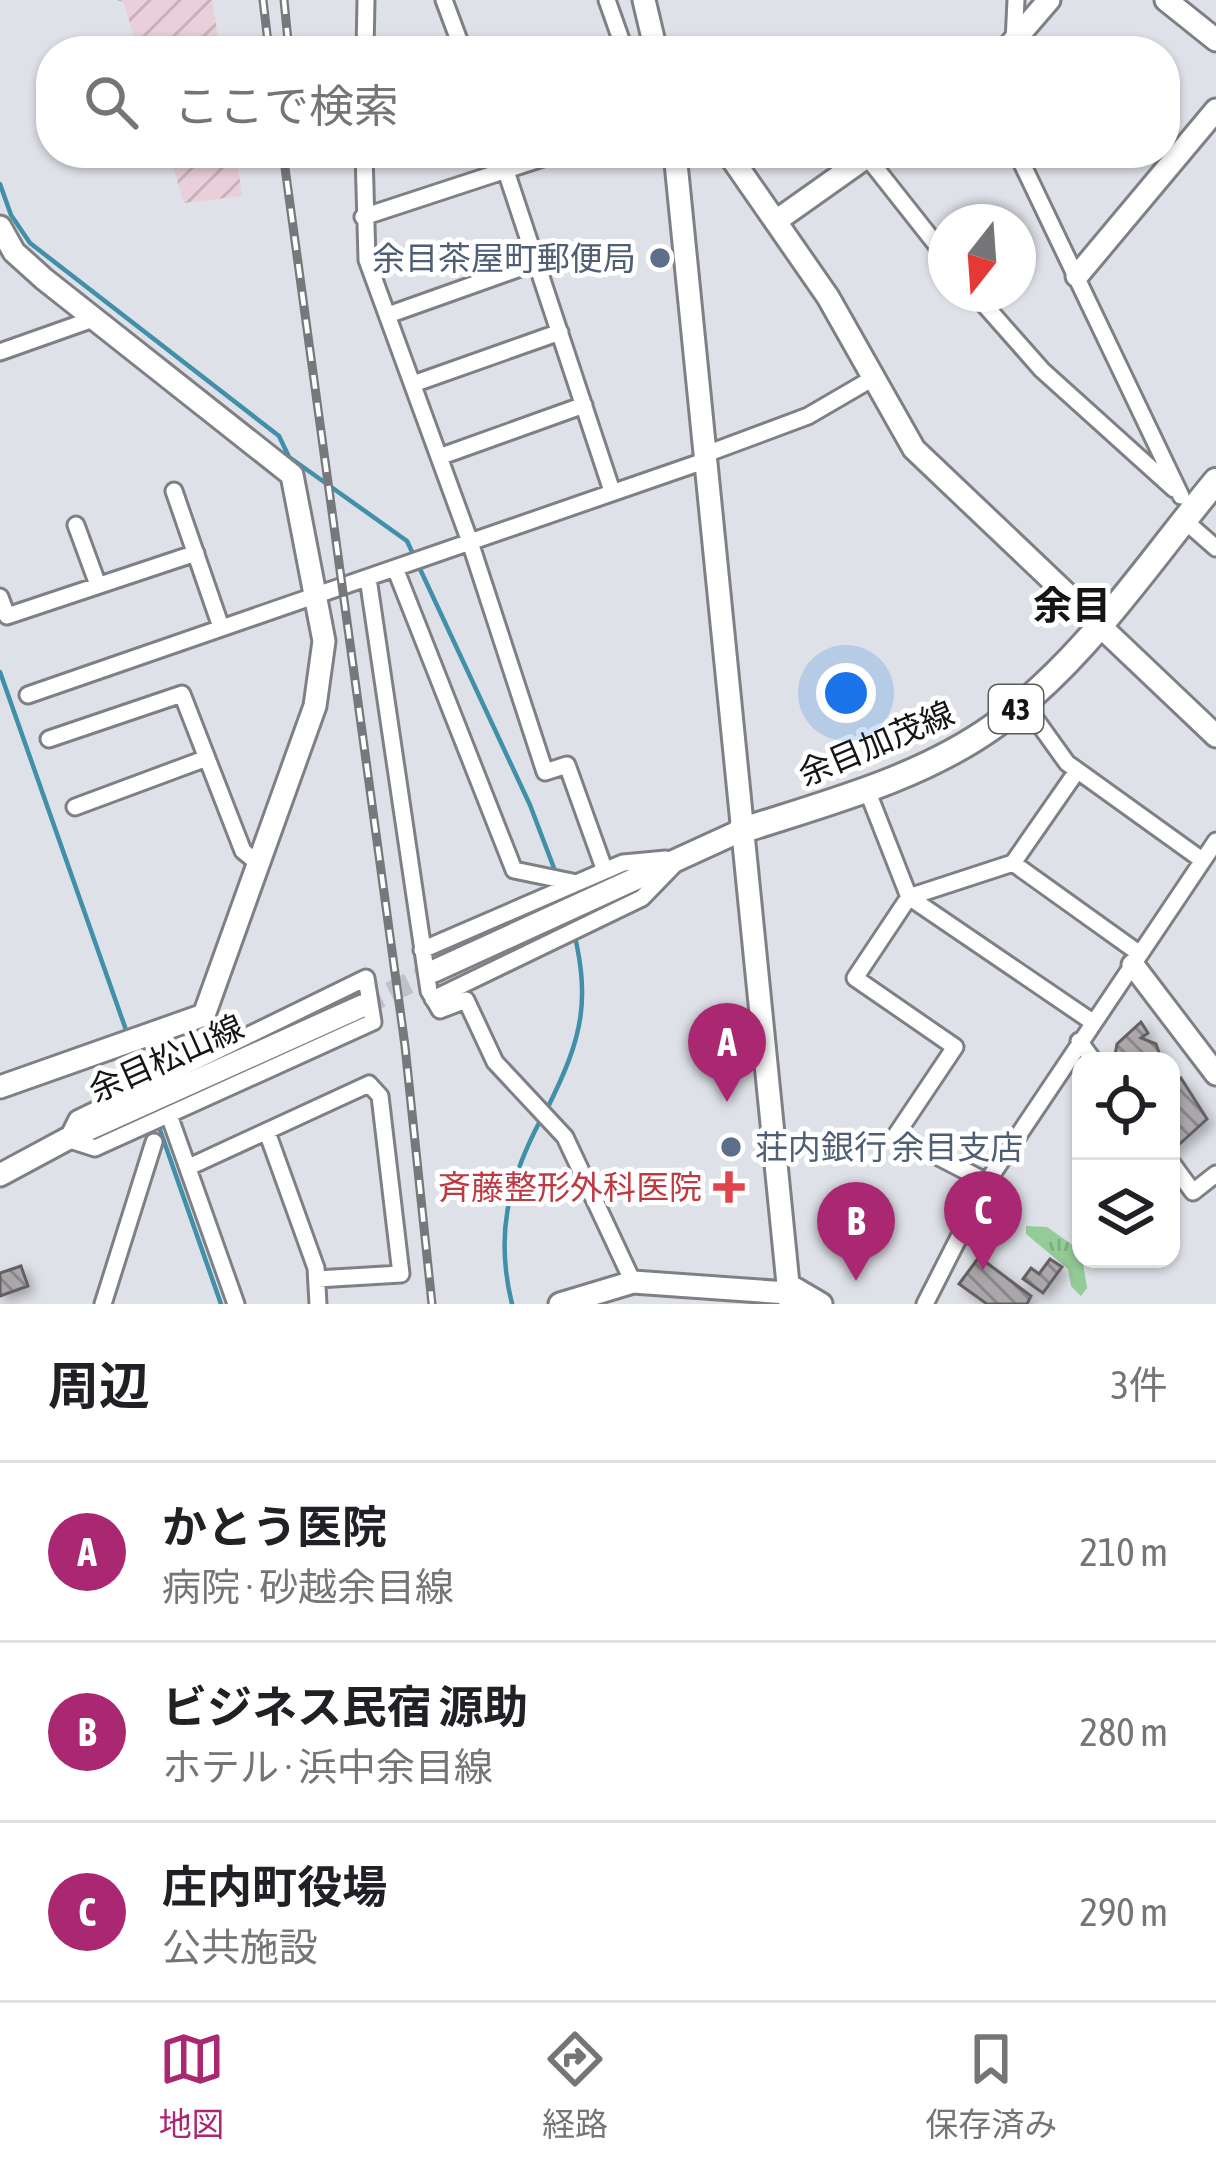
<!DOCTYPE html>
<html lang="ja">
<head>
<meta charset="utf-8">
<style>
  :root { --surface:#fff; --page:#f6f6f6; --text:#202124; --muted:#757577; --line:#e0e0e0; --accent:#aa2771 }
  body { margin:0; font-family:"Asap Condensed","Noto Sans JP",sans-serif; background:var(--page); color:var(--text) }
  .controls { position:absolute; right:36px; bottom:36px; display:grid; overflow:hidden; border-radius:24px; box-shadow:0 3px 9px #0004 }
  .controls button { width:108px; height:108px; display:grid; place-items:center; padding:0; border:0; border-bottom:3px solid var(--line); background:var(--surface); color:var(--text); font:60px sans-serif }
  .compass { position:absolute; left:928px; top:204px; width:108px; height:108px; border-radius:50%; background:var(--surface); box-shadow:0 3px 9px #0004; rotate:197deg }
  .you { position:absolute; left:846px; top:693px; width:42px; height:42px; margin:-30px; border:9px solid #fff; border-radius:50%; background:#1a73e8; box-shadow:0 0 0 18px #1a73e833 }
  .badge { display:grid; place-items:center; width:78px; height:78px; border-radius:50%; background:var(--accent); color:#fff; font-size:39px; font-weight:700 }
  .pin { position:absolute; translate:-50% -99px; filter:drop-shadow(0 3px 6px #0008) }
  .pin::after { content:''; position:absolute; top:63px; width:42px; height:36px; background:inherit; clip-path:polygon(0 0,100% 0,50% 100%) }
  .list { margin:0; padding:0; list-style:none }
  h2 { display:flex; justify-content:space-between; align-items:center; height:156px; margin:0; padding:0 48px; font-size:51px }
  h2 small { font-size:39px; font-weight:400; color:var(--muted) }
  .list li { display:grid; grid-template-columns:78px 1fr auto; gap:36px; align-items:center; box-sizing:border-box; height:180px; padding:0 48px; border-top:3px solid var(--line) }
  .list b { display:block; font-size:45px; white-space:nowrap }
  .list p { margin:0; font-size:39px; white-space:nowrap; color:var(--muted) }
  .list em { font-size:39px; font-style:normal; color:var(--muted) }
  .icon { flex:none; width:66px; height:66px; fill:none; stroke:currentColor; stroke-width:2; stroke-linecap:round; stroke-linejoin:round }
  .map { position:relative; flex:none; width:1216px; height:1304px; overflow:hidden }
  .search { position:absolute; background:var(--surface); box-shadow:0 3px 9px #0004; left:36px; right:36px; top:36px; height:132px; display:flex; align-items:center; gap:30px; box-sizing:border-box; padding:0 42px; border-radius:48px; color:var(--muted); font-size:45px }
  .sheet { height:696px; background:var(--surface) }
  nav { display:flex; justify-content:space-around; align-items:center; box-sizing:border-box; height:168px; border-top:3px solid var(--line); background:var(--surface); font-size:33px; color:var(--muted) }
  nav a { display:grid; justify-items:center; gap:6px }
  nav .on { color:var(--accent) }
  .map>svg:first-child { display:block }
  .industrial { fill:url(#industrial-furrows) }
  .grass { fill:url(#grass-tufts) }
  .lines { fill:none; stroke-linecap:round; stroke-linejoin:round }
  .stream { stroke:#4090aa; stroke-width:4.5 }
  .building { fill:url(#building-back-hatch); stroke:#635f63; stroke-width:3; filter:url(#shadow) }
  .secondary-tunnel { stroke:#c0c2c8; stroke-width:21; stroke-dasharray:21 10; stroke-linecap:butt }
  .street-casing { stroke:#7e8086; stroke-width:21 }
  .secondary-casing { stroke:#7e8086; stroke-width:27 }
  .primary-casing { stroke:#7e8086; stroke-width:30 }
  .street { stroke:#fff; stroke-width:15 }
  .secondary { stroke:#fff; stroke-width:21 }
  .primary { stroke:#fff; stroke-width:24 }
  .rail-casing { stroke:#76787c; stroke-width:9 }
  .rail { stroke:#fff; stroke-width:4.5; stroke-dasharray:14; stroke-linecap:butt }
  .service-dot { fill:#5c6f8a; stroke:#fff; stroke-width:4.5 }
  .health-dot { fill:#e0444e; stroke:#fff; stroke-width:4.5 }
  .labels { text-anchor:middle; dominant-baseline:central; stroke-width:10; stroke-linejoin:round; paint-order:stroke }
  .shield { fill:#fff; stroke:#5b5b5d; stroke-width:3 }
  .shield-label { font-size:30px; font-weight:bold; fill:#151517 }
  .service-label { font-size:33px; fill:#4e5e75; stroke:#fff; text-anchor:end }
  .street-label { font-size:33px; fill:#151517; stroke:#fff }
  .health-label { font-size:33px; fill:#be3a42; stroke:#fff; text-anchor:end }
  .quarter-label { font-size:39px; font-weight:bold; fill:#151517; stroke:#fff }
</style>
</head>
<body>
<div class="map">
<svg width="1216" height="1304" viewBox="0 0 1216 1304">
  <defs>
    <pattern id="industrial-furrows" width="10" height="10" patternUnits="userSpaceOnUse" patternTransform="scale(3)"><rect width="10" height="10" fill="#e8cfd9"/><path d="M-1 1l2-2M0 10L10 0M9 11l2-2" fill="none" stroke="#c6b1ba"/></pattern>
    <pattern id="grass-tufts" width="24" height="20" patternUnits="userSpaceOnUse" patternTransform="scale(3)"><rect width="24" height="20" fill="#94cc97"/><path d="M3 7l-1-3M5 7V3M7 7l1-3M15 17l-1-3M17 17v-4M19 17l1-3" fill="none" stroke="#7fae81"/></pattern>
    <pattern id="building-back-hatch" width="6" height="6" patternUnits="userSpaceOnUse" patternTransform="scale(3)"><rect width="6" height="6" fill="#aaa6aa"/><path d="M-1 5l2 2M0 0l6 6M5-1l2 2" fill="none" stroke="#898689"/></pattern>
    <filter id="shadow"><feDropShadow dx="5.5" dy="5.5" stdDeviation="6" flood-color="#0004"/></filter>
  </defs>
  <rect width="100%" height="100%" fill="#dee1e7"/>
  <path class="industrial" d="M117,0H212L220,51H138L124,3Z
    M169,153H236L242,196L184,203Z"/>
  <path class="grass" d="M1026,1226L1047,1227L1081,1251L1087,1288L1081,1296L1071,1286L1068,1269L1026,1234Z"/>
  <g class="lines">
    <path class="stream" d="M0,184L11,215L30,243L279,436L289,457L407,541L530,805L557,876
      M0,672L126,1030
      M546,1111C584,1035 592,999 570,916
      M160,1130L221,1304
      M512,1304C495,1235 508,1182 540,1121"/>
  </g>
  <path class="building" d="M1141,1022L1148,1033L1141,1038L1156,1044L1162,1061H1114L1117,1044Z
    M1181,1078L1207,1119L1172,1151L1171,1086Z
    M986,1199L1009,1210L1004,1221L996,1217L986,1239L970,1232Z
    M979,1257L1031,1296L1027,1304H987L959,1284Z
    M1050,1259L1062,1267L1043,1293L1023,1279L1031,1268L1039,1274Z
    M21,1266L28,1286L0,1296V1273Z"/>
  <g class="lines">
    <path class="secondary-tunnel" d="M362,1006L434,971"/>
    <g class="street-casing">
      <path id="street" d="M444,0L463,51
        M607,0L625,51
        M1014,42L1016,0
        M365,51L366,0
        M364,153L367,260L469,539L545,772L567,765L605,871
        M500,153L612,491
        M1017,153L1181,496
        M867,157L946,257
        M363,217L558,153
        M975,294L1042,370L1174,489
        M388,315L537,262
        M0,352L96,318
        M413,384L560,332
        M706,454L808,416L875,377
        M439,457L584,405
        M174,491L221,627
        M1184,520L1216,548
        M76,525L98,585
        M395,568L514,870L577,883
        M368,578L429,991L440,1010L466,1000L495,1062L565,1137L633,1282
        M0,597L7,616L196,553
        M28,695L707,460
        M1024,703L1067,763L1202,860
        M49,739L182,694L243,851L259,864
        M867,790L909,897L1091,1021
        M75,807L207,758
        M1013,863L1140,954
        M422,950L623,863L666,859
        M366,978L373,1022L95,1148L67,1139L77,1119Z
        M433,999L642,898L675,864
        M1079,1041L1094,1061
        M169,1115L236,1304
        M267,1132L316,1268L318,1304
        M1171,1162L1193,1192L1216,1174
        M189,1167L369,1084L380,1096L401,1274L317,1279
        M987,1182L896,1135L955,1047L855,978L909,897L1013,863L1077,771
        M103,1304L154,1142
        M925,1304L987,1182L1216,841"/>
    </g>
    <g class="secondary-casing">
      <path id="secondary" d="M644,0L656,51
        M1166,0L1216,40
        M1005,51L1049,0
        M675,153L790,1304
        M728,153L828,297L914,449L1216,736
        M776,221L872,153
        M0,227L14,252L44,279L292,475L324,641L315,706L204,1015L0,1087
        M1077,276L1216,110
        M1133,965L1216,1074
        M434,971L740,831
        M0,1175L67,1139L362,1006
        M787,1284L821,1304
        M560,1304L633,1282L788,1293"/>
    </g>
    <g class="primary-casing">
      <path id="primary" d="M740,831C826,803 920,779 994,726C1083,663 1147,564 1216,481"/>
    </g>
    <use href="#street" class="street"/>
    <use href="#secondary" class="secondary"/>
    <use href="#primary" class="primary"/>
    <g class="rail-casing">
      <path id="rail" d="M263,0L269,51
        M284,0L289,51
        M283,153L405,1046L432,1304"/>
    </g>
    <use href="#rail" class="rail"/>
  </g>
  <g class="service-dot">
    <circle cx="660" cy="258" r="12"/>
    <circle cx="731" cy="1147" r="12"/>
  </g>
  <path class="health-dot" d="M723 1169h12v12h12v12h-12v12h-12v-12h-12v-12h12z"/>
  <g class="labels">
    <rect class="shield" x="989" y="685" width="54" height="48" rx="9"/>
    <g class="shield-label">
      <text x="1016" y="709">43</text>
    </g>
    <g class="service-label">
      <text x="636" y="258">余目茶屋町郵便局</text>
      <text x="755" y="1147" text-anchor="start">荘内銀行 余目支店</text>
    </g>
    <g class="street-label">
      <text transform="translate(876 743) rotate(-23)">余目加茂線</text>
      <text transform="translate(166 1058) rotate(-24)">余目松山線</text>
    </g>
    <g class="health-label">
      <text x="702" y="1187">斉藤整形外科医院</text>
    </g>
    <g class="quarter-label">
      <text x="1072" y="605">余目</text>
    </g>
  </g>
</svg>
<div class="controls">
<button><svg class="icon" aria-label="locate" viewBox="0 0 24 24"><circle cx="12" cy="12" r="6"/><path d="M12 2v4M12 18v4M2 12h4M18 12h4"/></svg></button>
<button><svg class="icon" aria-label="layers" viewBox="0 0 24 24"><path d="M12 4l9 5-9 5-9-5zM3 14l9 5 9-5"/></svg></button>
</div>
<svg class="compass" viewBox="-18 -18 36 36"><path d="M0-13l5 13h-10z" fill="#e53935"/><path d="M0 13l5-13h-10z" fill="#757577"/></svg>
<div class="you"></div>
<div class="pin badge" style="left:727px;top:1102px">A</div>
<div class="pin badge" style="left:856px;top:1281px">B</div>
<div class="pin badge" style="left:983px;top:1270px">C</div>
<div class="search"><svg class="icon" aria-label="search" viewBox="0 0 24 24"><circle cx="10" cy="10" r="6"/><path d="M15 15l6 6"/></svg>ここで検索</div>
</div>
<section class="sheet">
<h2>周辺<small>3件</small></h2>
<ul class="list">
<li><span class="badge">A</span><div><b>かとう医院</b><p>病院 · 砂越余目線</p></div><em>210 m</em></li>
<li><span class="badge">B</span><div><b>ビジネス民宿 源助</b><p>ホテル · 浜中余目線</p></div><em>280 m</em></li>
<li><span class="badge">C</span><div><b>庄内町役場</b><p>公共施設</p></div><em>290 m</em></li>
</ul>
</section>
<nav>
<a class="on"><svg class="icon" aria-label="map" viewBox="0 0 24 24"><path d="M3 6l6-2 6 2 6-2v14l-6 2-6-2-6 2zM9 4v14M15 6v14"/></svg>地図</a>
<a><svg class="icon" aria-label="directions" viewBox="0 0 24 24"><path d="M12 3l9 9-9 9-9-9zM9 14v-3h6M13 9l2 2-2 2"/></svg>経路</a>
<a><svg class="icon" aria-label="saved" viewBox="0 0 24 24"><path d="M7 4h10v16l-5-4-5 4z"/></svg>保存済み</a>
</nav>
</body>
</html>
